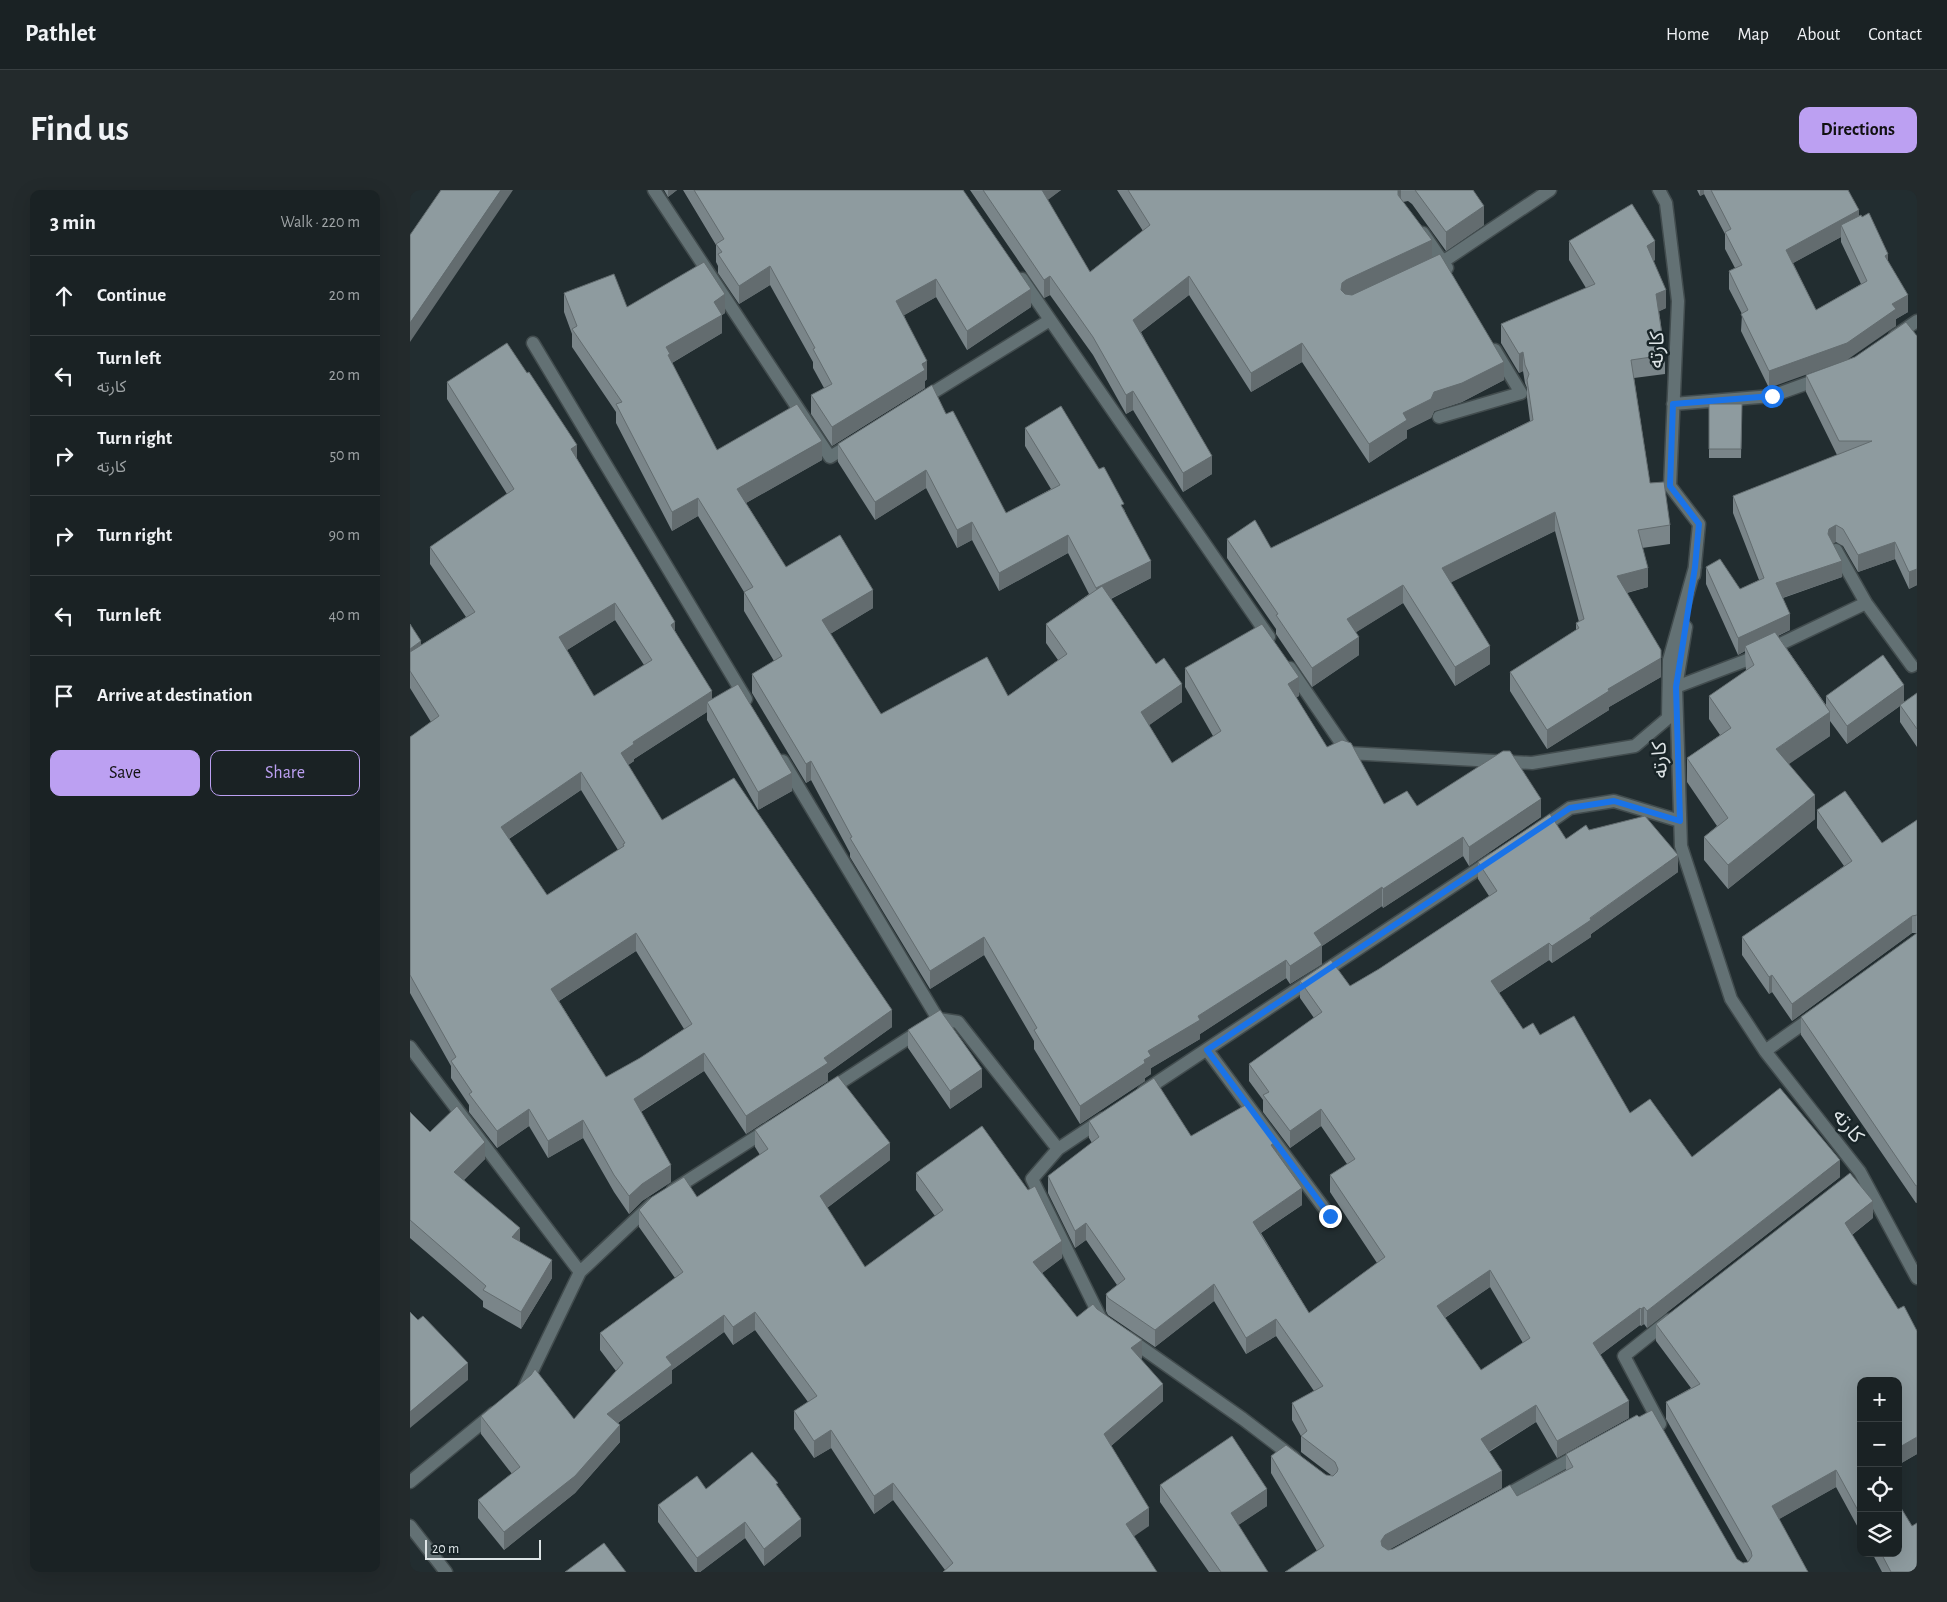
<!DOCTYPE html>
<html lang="en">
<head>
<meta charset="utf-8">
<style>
  :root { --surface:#1a2224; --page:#232a2c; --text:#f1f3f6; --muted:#9fa4a6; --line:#383f41; --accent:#bca0f2 }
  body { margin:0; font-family:"Alegreya Sans","Noto Sans Arabic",sans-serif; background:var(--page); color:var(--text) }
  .controls { position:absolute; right:15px; bottom:15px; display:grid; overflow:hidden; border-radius:10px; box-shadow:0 5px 20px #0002 }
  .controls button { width:45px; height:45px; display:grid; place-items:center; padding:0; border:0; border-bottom:1px solid var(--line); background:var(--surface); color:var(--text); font:25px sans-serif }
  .scale { position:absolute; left:15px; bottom:12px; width:116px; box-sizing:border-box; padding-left:5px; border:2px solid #dde4e6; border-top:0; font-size:14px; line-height:18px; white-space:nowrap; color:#dde4e6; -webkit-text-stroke:4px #182427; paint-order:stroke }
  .stop { position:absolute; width:15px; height:15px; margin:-11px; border:4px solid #1a73e8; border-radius:50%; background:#fff }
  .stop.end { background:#1a73e8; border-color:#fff; box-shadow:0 1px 5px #0008 }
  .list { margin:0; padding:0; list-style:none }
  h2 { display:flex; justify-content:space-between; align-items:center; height:65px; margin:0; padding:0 20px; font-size:21px }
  h2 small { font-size:16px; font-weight:400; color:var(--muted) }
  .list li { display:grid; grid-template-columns:32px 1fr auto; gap:15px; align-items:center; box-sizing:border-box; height:80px; padding:0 20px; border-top:1px solid var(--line) }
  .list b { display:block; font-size:19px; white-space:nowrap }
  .list p { margin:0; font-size:16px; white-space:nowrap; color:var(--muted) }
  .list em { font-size:16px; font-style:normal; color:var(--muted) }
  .actions { display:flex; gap:10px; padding:15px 20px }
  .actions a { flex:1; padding:11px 0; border:1px solid var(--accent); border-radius:10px; text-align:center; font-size:18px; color:var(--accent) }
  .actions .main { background:var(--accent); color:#111 }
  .icon { flex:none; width:28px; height:28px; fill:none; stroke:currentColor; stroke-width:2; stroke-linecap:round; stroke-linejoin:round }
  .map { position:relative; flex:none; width:1507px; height:1382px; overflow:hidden; border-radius:10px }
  header { display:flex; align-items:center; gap:30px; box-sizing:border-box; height:70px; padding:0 25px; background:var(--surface); border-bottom:1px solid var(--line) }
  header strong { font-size:24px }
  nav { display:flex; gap:28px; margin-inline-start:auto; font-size:18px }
  .intro { display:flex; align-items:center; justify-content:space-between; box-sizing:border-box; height:120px; padding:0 30px }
  h1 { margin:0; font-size:35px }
  .button { padding:12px 22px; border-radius:10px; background:var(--accent); color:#111; font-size:18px; font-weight:700 }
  main { display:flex; gap:30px; padding:0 30px }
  aside { flex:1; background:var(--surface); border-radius:10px; box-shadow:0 5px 20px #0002 }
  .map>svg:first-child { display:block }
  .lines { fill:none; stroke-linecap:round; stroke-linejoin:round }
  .minor-casing { stroke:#424c4e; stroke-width:15 }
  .minor { stroke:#637174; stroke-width:12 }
  .wall { fill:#7a8589; fill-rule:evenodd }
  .shaded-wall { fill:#636c6f }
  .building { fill:#8e9b9f; stroke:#636c6f; fill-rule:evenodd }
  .route { stroke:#1a73e8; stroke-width:6 }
  .labels { text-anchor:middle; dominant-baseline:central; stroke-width:5; stroke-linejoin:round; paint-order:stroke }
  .street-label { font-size:20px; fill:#dde4e6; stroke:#182427 }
</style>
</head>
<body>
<header>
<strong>Pathlet</strong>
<nav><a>Home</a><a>Map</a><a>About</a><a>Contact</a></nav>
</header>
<div class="intro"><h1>Find us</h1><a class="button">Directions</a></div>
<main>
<aside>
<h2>3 min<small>Walk · 220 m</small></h2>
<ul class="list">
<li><svg class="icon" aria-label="ahead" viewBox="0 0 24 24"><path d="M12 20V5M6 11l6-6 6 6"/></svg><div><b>Continue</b></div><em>20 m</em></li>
<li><svg class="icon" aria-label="left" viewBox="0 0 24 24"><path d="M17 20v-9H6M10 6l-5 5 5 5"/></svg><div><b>Turn left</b><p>کارته</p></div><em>20 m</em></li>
<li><svg class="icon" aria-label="right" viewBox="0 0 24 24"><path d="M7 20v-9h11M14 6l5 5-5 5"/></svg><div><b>Turn right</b><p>کارته</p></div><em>50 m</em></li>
<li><svg class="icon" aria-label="right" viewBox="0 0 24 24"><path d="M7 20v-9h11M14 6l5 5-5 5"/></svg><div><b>Turn right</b></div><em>90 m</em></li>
<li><svg class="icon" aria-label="left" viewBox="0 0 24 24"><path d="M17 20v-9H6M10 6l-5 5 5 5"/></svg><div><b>Turn left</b></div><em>40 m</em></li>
<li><svg class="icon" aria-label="arrive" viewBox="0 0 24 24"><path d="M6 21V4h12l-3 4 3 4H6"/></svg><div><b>Arrive at destination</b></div></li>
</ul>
<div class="actions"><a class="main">Save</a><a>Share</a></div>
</aside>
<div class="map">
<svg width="1507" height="1382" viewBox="0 0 1507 1382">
  <rect width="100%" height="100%" fill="#222d30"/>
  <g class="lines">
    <g class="minor-casing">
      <path id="minor" d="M244,0L420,267L441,254
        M1249,0L1256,13L1268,111L1260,296L1289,334L1284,385
        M1013,43L1037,78
        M1028,75L1140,0
        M612,89L859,447
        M1485,146L1507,131
        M123,153L336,509
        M511,210L640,130
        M1263,214L1362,206L1412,188
        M1029,227L1111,203L1085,160
        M1426,360L1456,413L1502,476
        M1276,437L1266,497L1271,656L1321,809L1355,861L1450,982L1507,1088
        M880,478L938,563L1122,573L1225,556L1258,528L1259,470L1285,377
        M1266,497L1337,470L1456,413
        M373,571L528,829L548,832L648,959
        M1130,639L1160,618L1204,611L1270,631
        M0,857L170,1082L114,1198
        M797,860L920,1026
        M1355,861L1404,826
        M419,900L511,840
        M734,901L1082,670
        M263,1000L360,938
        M170,1082L242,1014
        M691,1129L622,989L648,959L693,929
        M718,1148L833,1229L884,1268
        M1250,1234L1214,1166L1259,1130
        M0,1292L84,1223
        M1089,1309L1170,1264
        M0,1336L36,1382"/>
    </g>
    <use href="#minor" class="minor"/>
  </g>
  <path class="wall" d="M254,0H267L258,7Z
    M273,0H553L621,117L557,160L526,107L494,125L517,189L515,191V198L422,256L401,224V205L414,198L403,178V172L360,95L329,114L308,83V76L306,72V55Z
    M560,0H651L637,10L680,82L733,41L707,0H1063L1074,35L1036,61L1002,14L998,11L993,12L1022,68L1094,190L1052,212L1024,221L1021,228L997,240V248L959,273L892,172L841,202L779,105L731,142L802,284L773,302L723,220L716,224L683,165L640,105L634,108Z
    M1287,0H1438L1449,26L1478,72L1498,122L1486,129V136L1359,198L1331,141L1332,124L1319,99V81L1325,78L1315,59V44L1294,4L1290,6ZM1431,47V52L1451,94L1406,120L1383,73Z
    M1159,51L1245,70L1243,71L1256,118L1249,121L1255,165V184L1224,188L1240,293L1260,335V354L1232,358L1238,397L1217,403L1251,487L1199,517V520L1137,559L1100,501V482L1166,440V433L1169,432L1145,341L1041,392L1080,474L1045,496L993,413L946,442L949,465L902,497L866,444V439L817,368V349L861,358L1120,231L1117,208V198L1115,193L1113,181L1109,183L1091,153V134L1176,98L1159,70Z
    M154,103L217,117L315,123L312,125V143L262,173L307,260L412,270L336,313L376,377L463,418L420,444L471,524L598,506L648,470L636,453V434L679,404L658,363L589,401L562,350L547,358L516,298L465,330L428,272V254L536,224L596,323L641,299L615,256V238L714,319L741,388L701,409L772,512L739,535L762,573L803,546L775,497V478L889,506L886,507L917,557L974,614L1007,616L1131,627L1059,676L1053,666L973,718L972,716L912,756V774L880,794L876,788L790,844V849L741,878V884L735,888V891L670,934L624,859V851L574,765L520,799L440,667V663L401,590L396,593L342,503V484L364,471L334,421V402L288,326L262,341L206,233V222L162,157V144L154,122Z
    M1507,146V395L1499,399L1485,369L1448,382L1433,356L1426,352L1423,353L1432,387L1373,408L1380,440L1368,446L1416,515V506L1494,512L1507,503V557L1490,532V516L1437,554L1420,531V546L1378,574L1405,629L1318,699L1294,670V647L1307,636L1277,592V568L1310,545L1299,529V506L1336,481L1335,461L1328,465L1296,394V377L1330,399L1349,390L1323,323V306L1427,265L1396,202V185Z
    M37,192L167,269L265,441L302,509L382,601L348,620L297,530V522L224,569V571L218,575L252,630L482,837L418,883V891L336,944L294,881L231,922L261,992L232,1011L219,1024L204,1002L173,948L138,968L119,936L87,958L59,922V915L41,888V876L0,803V547L21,532L0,498V434L11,455L56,427L20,374V357L97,304L37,209ZM205,430L234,475L184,506L157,460ZM171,600L208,660L137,705L99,649ZM226,761L274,839L230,868L196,887L149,811Z
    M1299,214H1332L1331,268H1299Z
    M1407,620L1472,653L1507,630V1012L1506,1013L1391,845V827L1507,743H1502L1382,831L1362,802L1359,804L1332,765V747L1434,676L1407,638Z
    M1179,640L1268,682L1181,744V747L1142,773L1139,770L1089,803L1113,839L1130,845L1220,923L1282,967L1430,987L1237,1138L1234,1134L1231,1136L1230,1135L1190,1165L1219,1228L1147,1268L1126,1232L1079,1262L1092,1298L978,1360L983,1359L1107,1306L1156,1280V1264L1333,1373L1338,1372L1256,1229V1212L1281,1198L1246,1151V1134L1463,1028L1442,1045L1488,1119L1507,1141V1264L1488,1275L1451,1191V1343L1426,1297L1369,1329L1398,1382L907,1361L861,1283V1266L916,1285H921L891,1262V1246L882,1230V1213L904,1201L866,1146L836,1164L804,1111L745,1157L698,1125L696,1121V1104L707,1095L676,1050L665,1058L638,1003V986L682,953L679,948V931L781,946L867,963L892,1015L851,1043L899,1123L967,1073L920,1002V985L937,974L911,936L880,958L853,922V910L839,891V874L904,828L890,808V791L940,796L969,779L1079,706L1068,689V672L1156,649ZM1080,1097L1113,1153L1071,1180L1035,1128Z
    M498,840L572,897L540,919L498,858Z
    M0,922L20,942L75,969L54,990L142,1088L111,1139L73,1117V1111L0,1048Z
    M345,940L480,970L417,1018L455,1077L525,1026L506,1000V983L652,1068L632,1083L667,1127L687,1119L732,1168L731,1169L753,1211L701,1256L739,1336L535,1380L483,1310L464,1324L421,1258L404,1268L384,1239V1221L398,1212L345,1140L323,1155L314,1142L262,1180V1193L208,1233L210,1252L165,1303L94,1360L68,1328V1310L102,1284L71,1244V1226L164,1229L206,1181L190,1160V1143L265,1088L229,1037V1020L287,1007L350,965L345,957Z
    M750,1295L857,1316L828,1335L858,1382H799L750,1312Z
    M368,1297L391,1346L354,1376L335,1348L290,1382H285L248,1332V1315L296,1299Z
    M1502,1336L1507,1382H1472L1462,1363H1488Z"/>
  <path class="shaded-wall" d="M91,0H103L0,152V133Z
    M258,0H267L258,7Z
    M630,0H651L630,16Z
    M987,0H991V12Z
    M1290,0H1294V4L1290,6Z
    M1074,16V35L1036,61V42Z
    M1449,20V37L1431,35V47L1376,77V60Z
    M1022,50V69L936,109L931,100L932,93L936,90Z
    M1245,51V70L1237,75V56Z
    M1478,64V81L1475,66Z
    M360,76V95L329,114V96Z
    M640,86V105L634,108V90Z
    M779,86V105L723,148V130Z
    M526,89V107L486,130V111Z
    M621,99V117L557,160V141Z
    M1256,100V118L1246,123V104Z
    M315,104V123L312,125V143L260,174L256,157L304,112Z
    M1498,105V122L1486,129V136L1437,170L1359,198V181Z
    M892,153V172L841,202V183Z
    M1113,162V181L1109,183V164Z
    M517,171V189L515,191V198L422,256V237Z
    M1094,172V190L1052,212L1024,221L1021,228L997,240V248L959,273V254L993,223L1024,202Z
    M723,201V220L716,224V205Z
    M412,251V270L327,318V299Z
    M167,255V272L161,259Z
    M802,266V284L773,302V283Z
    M516,280V298L465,330V312Z
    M288,308V326L262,341V322Z
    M1145,322V341L1032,397V378Z
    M562,332V350L547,358V340Z
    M1426,335V352L1419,355L1418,344L1419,339Z
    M658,345V363L589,401V383Z
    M1485,352V369L1448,382V365Z
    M741,371V388L686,416V398Z
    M1432,371V387L1366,410V393Z
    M1238,378V397L1207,405V386Z
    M1507,379V395L1499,399V382Z
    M993,395V413L937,448V429Z
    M463,400V418L412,449V430Z
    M205,413V430L149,465V447Z
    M1380,424V440L1337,460L1335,456V461L1328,465V448Z
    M265,432V449L261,435Z
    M949,447V465L902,497V478Z
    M11,451V469L0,476V459Z
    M1080,456V474L1045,496V477Z
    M1251,460V487L1199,517V520L1137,559V540L1198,499Z
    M889,487V506L878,513V494Z
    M772,494V512L731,541V522Z
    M1494,495V513L1437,554V536Z
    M302,501V519L297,512V522L224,569V571L211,580V563L223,552Z
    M1420,522V546L1366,583V559Z
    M401,571V590L396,593V574Z
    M171,582V600L91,654V637Z
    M382,583V601L348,620V602Z
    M1405,605V629L1318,699V675Z
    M1131,609V627L1059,676V657Z
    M1053,647V666L973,718V699Z
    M1268,665V682L1181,744V747L1142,773V756Z
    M972,697V716L912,756V774L880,794V776L904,743Z
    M1502,726V743L1382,831V814Z
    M226,743V761L141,816V799Z
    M574,747V765L520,799V781Z
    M1139,753V770L1081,808V791Z
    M876,770V788L790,844V849L741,878V884L735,888V891L670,934V916L734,870L738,861L788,826Z
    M1362,785V802L1359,804V787Z
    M482,820V837L418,883V891L336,944V926L414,868Z
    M294,863V881L224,926V909Z
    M572,879V897L540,919V901Z
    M119,919V936L87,958V941Z
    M911,919V936L880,958V941Z
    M173,930V948L138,968V951Z
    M867,951V968L861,955Z
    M75,952V969L44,999V982Z
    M480,953V970L410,1023V1006Z
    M1430,970V987L1237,1138V1121Z
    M261,975V992L232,1011L219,1024V1006L232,994Z
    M1507,995V1012L1506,1013V996Z
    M892,998V1015L843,1048V1032Z
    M1463,1011V1028L1435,1050V1033Z
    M676,1033V1050L665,1058V1041Z
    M110,1038V1056L102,1047Z
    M652,1051V1068L623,1090V1072Z
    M142,1070V1088L111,1139V1122Z
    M1080,1080V1097L1027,1133V1116Z
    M804,1094V1111L745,1157V1140Z
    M1234,1117V1134L1231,1136V1119Z
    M1230,1118V1135L1183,1170V1153Z
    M345,1122V1140L323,1155V1137Z
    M314,1125V1142L262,1180V1193L197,1241V1224L256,1167Z
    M866,1129V1146L836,1164V1148Z
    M732,1150V1168L721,1176V1158Z
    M58,1173V1190L0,1238V1222Z
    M753,1194V1211L694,1262V1244Z
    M1219,1211V1228L1147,1268V1251Z
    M1126,1215V1232L1071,1266V1249Z
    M210,1235V1252L165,1303L94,1360V1342Z
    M421,1240V1258L404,1268V1251Z
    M1507,1247V1264L1488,1275V1258Z
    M1426,1280V1297L1362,1333V1316Z
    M1092,1281V1298L975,1362L971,1368V1351L975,1345Z
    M483,1293V1310L464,1324V1306Z
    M857,1299V1316L821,1340V1323Z
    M739,1318V1336L716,1352V1334Z
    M391,1329V1346L354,1376V1359Z
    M335,1332V1348L290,1382H287V1368Z"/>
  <path class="building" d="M31,0H91L0,133V45Z
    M284,0H553L621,99L557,141L526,89L486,111L517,171L512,174L515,180L422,237L401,205L422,194L403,159L405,158L360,76L329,96L308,64L312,62L306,54L314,49Z
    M573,0H632L680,82L740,35L718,0H988V5L1022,50L936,90L932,93L931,100L935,104L942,105L1030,64L1094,172L1052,193L1024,202L1021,209L993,223L997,230L959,254L892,153L841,183L779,86L723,130L802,266L773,283L723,201L716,205L683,147L640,86L634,90Z
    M1005,0H1063L1074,16L1036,42Z
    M1301,0H1438L1449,20L1376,60L1406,120L1457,91L1431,35L1451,25L1452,27L1459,23L1478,64L1475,66L1498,105L1482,114L1486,119L1437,153L1359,181L1331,124L1338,120L1319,81L1332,75L1315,42L1321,39Z
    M1222,14L1245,51L1237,56L1256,100L1246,104L1255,165L1221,170L1240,293L1254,292L1260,335L1228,340L1238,378L1207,386L1251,460V468L1198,499L1199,501L1137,540L1100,482L1169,438L1166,433L1174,429L1145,322L1032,378L1080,456L1045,477L993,395L937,429L949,447L902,478L866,425L868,424L817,349L845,330L861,358L1123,230L1117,190L1119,184L1115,175L1113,162L1109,164L1091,134L1185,94L1159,51Z
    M294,72L315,104L304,112L312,125L256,157L260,164L258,165L307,260L387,214L412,251L327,299L376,377L430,345L463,400L412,430L471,524L577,467L598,506L657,464L636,434L692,396L746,474L754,468L772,494L731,522L762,573L811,541L775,478L852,434L889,487L878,494L917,557L932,550L941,553L974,614L997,601L1007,616L1093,561H1100L1131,609L1059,657L1053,647L973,699L972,697L904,743L912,755L880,776L876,770L788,826L790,830L738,861L741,866L734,870L735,873L670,916L624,840L627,838L574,747L520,781L440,648L442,647L401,571L396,574L342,484L372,466L334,402L343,397L288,308L262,322L206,214L212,212L162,139L167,136L154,103L204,84L217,117Z
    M1496,132L1507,146V379L1499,382L1485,352L1448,365L1433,339L1426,335L1419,339L1418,344L1432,371L1366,393L1380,424L1328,448L1296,377L1310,369L1330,399L1354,388L1323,306L1462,251H1429L1396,185L1445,167Z
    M97,153L117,183L119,182L167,255L161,259L265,432L261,435L302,501L223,552L224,554L211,563L252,630L324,588L482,820L414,868L418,873L336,926L294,863L224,909L261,975L232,994L219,1006L204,985L173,930L138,951L119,919L87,941L59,904L62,902L41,871L46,867L0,785V547L29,526L0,481V462L65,422L20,357L104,299L37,192ZM205,413L242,470L184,506L149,447ZM171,582L215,653L213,654L214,656L137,705L91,637ZM226,743L282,834L230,868L196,887L141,799Z
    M522,195L536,224L543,221L596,323L650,295L615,238L651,216L689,279L694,277L714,314L711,315L741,371L686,398L658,345L589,383L562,332L547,340L516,280L465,312L428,254Z
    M1299,214H1332L1331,259H1299Z
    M0,434L11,451L0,459Z
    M1365,442L1420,522L1366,559L1405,605L1318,675L1294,647L1318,628L1277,568L1321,538L1299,506L1344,475L1335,456Z
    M1473,465L1494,495L1437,536L1416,506Z
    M328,494L382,583L348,602L297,512Z
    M1507,503V539L1490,515Z
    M1435,601L1472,653L1507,630V725L1502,726L1382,814L1362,785L1359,787L1332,747L1442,671L1407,620Z
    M1140,624L1156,649L1176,635L1179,640L1235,626L1268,665L1180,728L1181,730L1142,756L1139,753L1081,791L1113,839L1123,833L1130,845L1164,826L1220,923L1240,909L1282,967L1370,898L1430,970L1237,1121L1234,1117L1231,1119L1230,1118L1183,1153L1219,1211L1147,1251L1126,1215L1071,1249L1092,1281L975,1345L971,1351L972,1356L978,1360L983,1359L1100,1295L1107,1306L1163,1277L1156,1264L1227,1225L1229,1227L1242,1220L1327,1369L1333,1373L1338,1372L1342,1366L1341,1361L1256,1212L1290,1194L1246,1134L1440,983L1463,1011L1435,1033L1488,1119L1494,1116L1507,1141V1247L1488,1258V1191H1451V1326L1426,1280L1362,1316L1398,1382H875L914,1356L861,1266L876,1255L916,1285L923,1286L927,1282L928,1279L925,1272L891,1246L897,1241L882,1213L913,1196L866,1129L836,1148L804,1094L745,1140L698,1108L696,1104L715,1089L676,1033L665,1041L638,986L689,947L679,931L744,888L781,946L839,913L867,951L861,955L892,998L843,1032L899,1123L975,1067L920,985L945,969L911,919L880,941L853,905L859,902L839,874L912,822L890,791L921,770L940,796L969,779L1087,701L1068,672ZM1080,1080L1120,1148L1071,1180L1027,1116Z
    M1507,743V995L1506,996L1391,827Z
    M530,820L572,879L540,901L498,840Z
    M428,886L480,953L410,1006L455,1077L533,1020L506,983L572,936L618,1000L625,996L652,1051L623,1072L667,1127L683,1114L687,1119L732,1150L721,1158L753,1194L694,1244L739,1318L716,1334L747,1382H533L543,1373L483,1293L464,1306L421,1240L404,1251L384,1221L407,1206L345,1122L323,1137L314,1125L256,1167L262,1175L197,1224L210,1235L165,1286L94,1342L68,1310L110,1277L71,1226L121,1185L125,1179L164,1229L213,1173L190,1143L273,1082L229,1020L242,1007L274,987L287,1007L358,959L345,940Z
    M47,916L75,952L44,982L110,1038L102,1047L142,1070L111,1122L73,1100L76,1096L0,1030V922L20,942Z
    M0,1122L8,1130L13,1126L58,1173L0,1222Z
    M822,1246L857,1299L821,1323L858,1382H811L750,1295Z
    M342,1262L368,1293L366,1294L391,1329L354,1359L335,1332L287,1368L248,1315L287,1286L296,1299Z
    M1488,1313L1502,1336L1507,1333V1382H1481L1471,1363H1488Z
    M194,1353L216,1382H155Z"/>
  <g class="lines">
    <path class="route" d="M920,1026L797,860L1160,618L1204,611L1270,631L1266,497L1285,377L1289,334L1260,296L1263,214L1362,206"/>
  </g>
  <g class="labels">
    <g class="street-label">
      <text transform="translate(1247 160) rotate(-88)">کارته</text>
      <text transform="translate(1250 570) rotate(-92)">کارته</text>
      <text transform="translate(1438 936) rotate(52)">کارته</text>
    </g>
  </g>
</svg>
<div class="controls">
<button>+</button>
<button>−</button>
<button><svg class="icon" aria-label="locate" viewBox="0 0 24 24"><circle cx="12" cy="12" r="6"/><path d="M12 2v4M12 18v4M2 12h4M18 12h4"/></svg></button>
<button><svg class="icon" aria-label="layers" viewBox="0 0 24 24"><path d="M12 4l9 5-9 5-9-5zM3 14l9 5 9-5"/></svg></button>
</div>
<div class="scale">20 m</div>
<div class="stop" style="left:1362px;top:206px"></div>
<div class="stop end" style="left:920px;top:1026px"></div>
</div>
</main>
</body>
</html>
